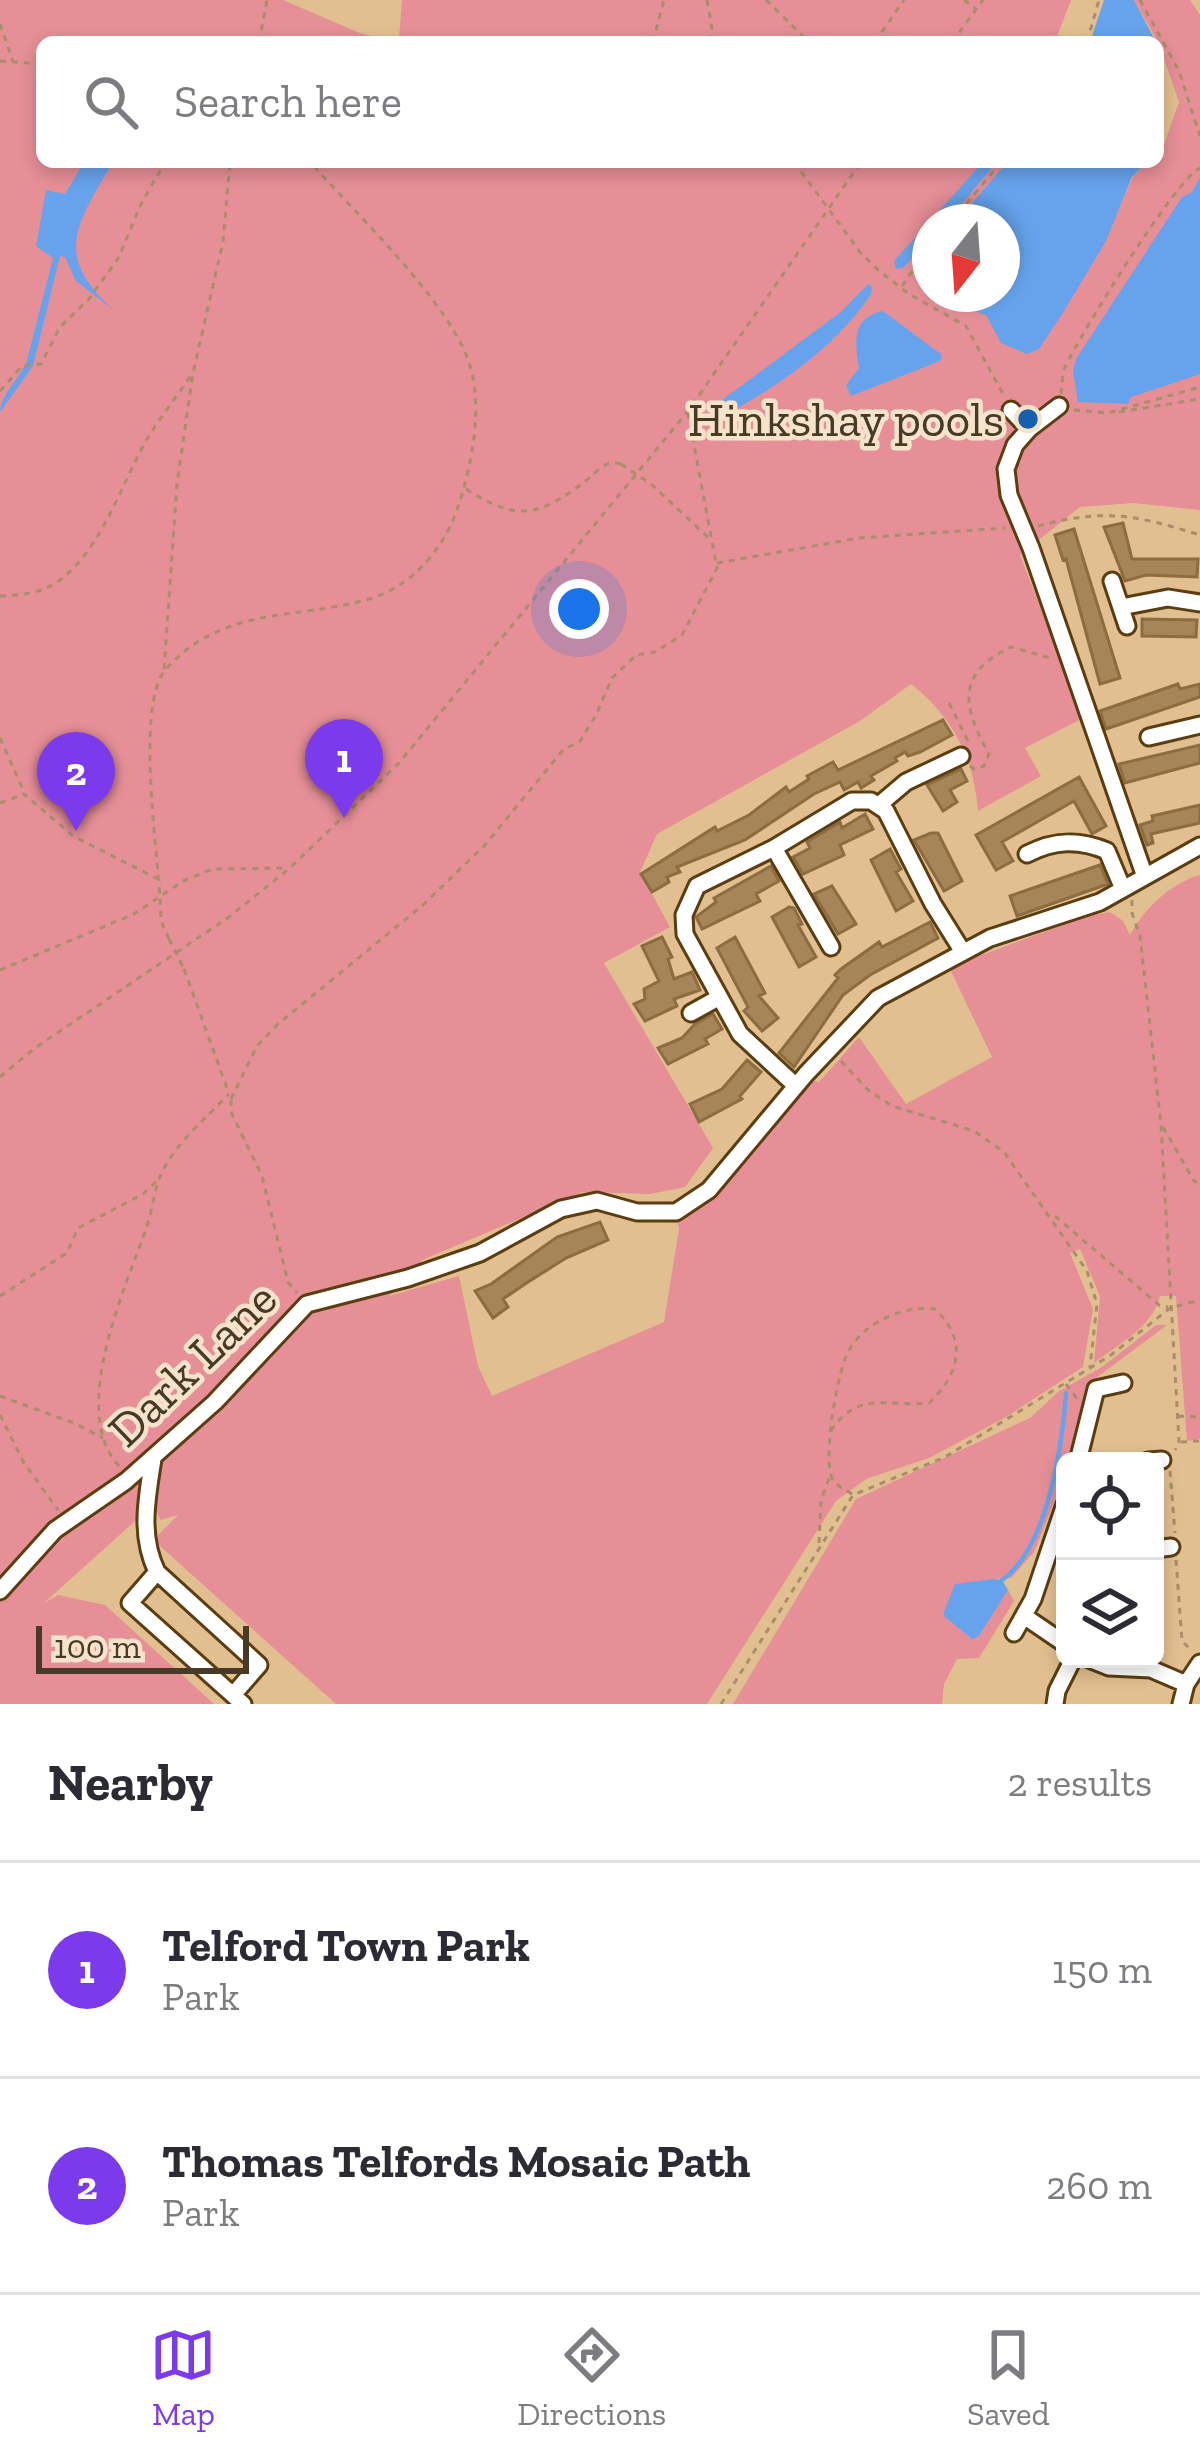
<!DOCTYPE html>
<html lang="en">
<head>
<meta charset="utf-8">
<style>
  :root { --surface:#fff; --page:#f7f7f7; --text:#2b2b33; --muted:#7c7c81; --line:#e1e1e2; --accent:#7c3aed }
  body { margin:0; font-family:"Zilla Slab",serif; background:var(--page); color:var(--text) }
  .controls { position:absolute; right:36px; bottom:36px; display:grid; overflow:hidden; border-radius:18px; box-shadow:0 6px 18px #0003 }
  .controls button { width:108px; height:108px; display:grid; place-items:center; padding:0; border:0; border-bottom:3px solid var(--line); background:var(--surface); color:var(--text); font:60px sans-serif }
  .compass { position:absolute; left:912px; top:204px; width:108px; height:108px; border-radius:50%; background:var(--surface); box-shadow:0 6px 18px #0003; rotate:197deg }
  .scale { position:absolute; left:36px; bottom:30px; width:213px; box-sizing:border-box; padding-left:12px; border:6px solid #493a28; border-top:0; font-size:33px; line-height:42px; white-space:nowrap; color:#493a28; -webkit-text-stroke:9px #f5e3cc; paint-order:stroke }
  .you { position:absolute; left:579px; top:609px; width:42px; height:42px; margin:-30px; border:9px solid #fff; border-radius:50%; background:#1a73e8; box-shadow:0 0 0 18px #1a73e833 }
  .badge { display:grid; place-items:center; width:78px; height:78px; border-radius:50%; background:var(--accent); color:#fff; font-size:39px; font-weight:700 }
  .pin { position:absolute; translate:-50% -99px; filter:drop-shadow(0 3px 6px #0008) }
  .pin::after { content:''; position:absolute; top:63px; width:42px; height:36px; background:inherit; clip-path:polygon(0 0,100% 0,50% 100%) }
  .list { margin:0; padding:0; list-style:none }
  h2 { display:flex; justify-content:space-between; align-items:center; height:156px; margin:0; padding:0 48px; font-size:51px }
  h2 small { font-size:39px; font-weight:400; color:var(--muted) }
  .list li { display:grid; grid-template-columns:78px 1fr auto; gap:36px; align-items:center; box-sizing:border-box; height:216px; padding:0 48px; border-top:3px solid var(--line) }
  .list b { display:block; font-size:45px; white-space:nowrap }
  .list p { margin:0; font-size:39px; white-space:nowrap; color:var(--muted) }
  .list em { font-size:39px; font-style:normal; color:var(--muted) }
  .icon { flex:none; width:66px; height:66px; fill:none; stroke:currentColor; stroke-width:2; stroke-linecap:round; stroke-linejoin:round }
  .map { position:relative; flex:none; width:1200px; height:1704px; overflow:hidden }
  .search { position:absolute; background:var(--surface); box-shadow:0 6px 18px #0003; left:36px; right:36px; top:36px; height:132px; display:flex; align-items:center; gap:30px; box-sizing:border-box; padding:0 42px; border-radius:18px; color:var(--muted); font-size:45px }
  .sheet { height:588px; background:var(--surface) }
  nav { display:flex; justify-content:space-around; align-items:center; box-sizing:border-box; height:168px; border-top:3px solid var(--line); background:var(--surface); font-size:33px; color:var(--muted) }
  nav a { display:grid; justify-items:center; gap:6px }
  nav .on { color:var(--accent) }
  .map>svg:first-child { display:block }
  .green { fill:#e68f97; fill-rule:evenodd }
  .water { fill:#67a3ec }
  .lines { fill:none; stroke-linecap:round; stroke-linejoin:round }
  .stream { stroke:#67a3ec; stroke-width:4.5 }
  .building { fill:#a68559; stroke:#8c6c41; stroke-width:3 }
  .minor-casing { stroke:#5b3d0f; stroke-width:21 }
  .path { stroke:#aa8e6b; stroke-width:3; stroke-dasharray:6 6; stroke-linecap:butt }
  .minor { stroke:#fff; stroke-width:15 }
  .path-bridge { stroke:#aa8e6b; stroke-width:3; stroke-dasharray:6 6; stroke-linecap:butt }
  .poi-dot { fill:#155fae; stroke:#f5e3cc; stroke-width:4.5 }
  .labels { text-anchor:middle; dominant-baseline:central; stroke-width:9; stroke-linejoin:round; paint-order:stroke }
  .poi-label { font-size:48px; fill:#493a28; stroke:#f5e3cc; text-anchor:end }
  .street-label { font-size:48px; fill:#493a28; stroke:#f5e3cc }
</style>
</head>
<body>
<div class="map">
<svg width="1200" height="1704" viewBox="0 0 1200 1704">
  <rect width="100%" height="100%" fill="#e2bf91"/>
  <path class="green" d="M0,0H283L360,33L395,42H42V162H983L959,190L971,194L997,162H1007L979,195L1109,231L1133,177L1147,162H1158L1179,102L1158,42L1134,0H1190L1200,15V177L1192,192L1200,255V510L1134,503L1080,507L1020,555L1083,718L1025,748L1041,776L978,811C974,758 952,716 911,684L860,721L657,834L640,872L670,927L604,963L713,1148L685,1187L650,1194L583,1192L422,1260L389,1296L459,1276L478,1366L492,1396L664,1322L679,1229L676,1218L714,1197L810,1080L819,1082L859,1037L906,1104L992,1057L949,967L1087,916L1110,912L1123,921L1130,935C1145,908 1169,884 1200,875V1439L1187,1441L1176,1296H1160C1154,1326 1117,1345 1094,1363L1100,1296L1080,1249L1070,1253L1093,1309L1083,1367L1006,1417L929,1458L866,1479L836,1501L707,1704H336L160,1546L155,1538L178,1515L160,1520L154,1504L44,1603L58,1595L105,1605L214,1704H0ZM930,222H1002V294H930Z
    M402,0H1071L1055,42H469L399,39Z
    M1156,1325H1167L1088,1384L1060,1487L1034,1552L1011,1578L994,1579L979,1636L1008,1590L1014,1601L979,1658L957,1659L944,1684L942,1704H733L856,1499L1030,1418L1059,1391L1102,1367Z"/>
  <path class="water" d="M1104,0H1134L1156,42H1090Z
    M84,162H113C76,225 52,256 115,311L76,281L65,257L60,256L33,366L0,412C0,395 21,377 27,360L53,258L36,246L46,190L65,194Z
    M983,162H997L947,222H930V239L903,268L896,269L894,261Z
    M1007,162H1147L1132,177L1106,241L1064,311L1039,349L1027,354L1001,343L986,315L928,294L916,272L920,259L930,248V294H1002V222H956Z
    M1200,177V374L1131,397L1128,404L1078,402L1073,371L1076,359L1182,197L1192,192Z
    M868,284L872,287L871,294C834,350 769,393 710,423L707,419L714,406L842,311Z
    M883,311L942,355L940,361L851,396L846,385L859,368C855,344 851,317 883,311Z
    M994,1579L1002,1580L1008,1590L979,1636L972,1639L944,1616V1612L955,1584Z"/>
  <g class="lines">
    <path class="stream" d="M1002,1580C1048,1548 1062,1446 1066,1393"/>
  </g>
  <path class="building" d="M1123,523L1132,559H1198L1197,577L1146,575L1125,581L1104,527Z
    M1074,529L1120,678L1100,684L1066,559L1063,560L1055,535Z
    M1142,619L1197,620L1196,637L1142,636Z
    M1178,684L1180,689L1200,684V697L1106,729L1100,711Z
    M943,720L952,735L920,752L908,756L905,752L895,758L897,761L871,776L874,780L861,788L858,782L844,790L840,782L814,794L745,840L677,867L680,872L667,877L669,882L652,892L641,874L715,827L717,831L749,815L786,787L789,792L809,779L807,776L833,762L838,770Z
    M1200,745V763L1125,783L1119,764Z
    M961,769L967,781L950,790L957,802L943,811L927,785Z
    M1079,777L1106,826L1092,834L1074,801L1002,842L1013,861L996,870L976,835Z
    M1200,805V823L1151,834L1153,843L1147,845L1140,825L1153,821L1152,816Z
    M865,814L873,829L840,845L844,855L803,874L793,857L810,848L807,842L840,822L842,828Z
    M931,833H938L962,881L944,891L914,840Z
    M890,849L901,869L896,872L913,901L896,911L871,860Z
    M1100,865L1108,884L1017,916L1010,896Z
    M771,866L779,881L756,894L760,901L702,929L696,917L716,902L714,898Z
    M832,886L856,924L838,934L814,894Z
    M789,907L794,908L802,924L798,925L816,957L799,967L772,917Z
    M930,922L938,938L870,975L843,995L794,1067L779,1053L838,978L835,975L841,969L879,942L882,947Z
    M662,937L672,957L668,959L674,979L692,972L700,990L674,999L677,1006L645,1021L634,1004L645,999L644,989L659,981L642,946Z
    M735,937L765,993L759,996L778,1018L762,1031L744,1011L748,1007L717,948Z
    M713,1014L722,1029L705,1039L708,1044L668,1064L658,1048L682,1038L695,1024Z
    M747,1060L761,1072L740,1096L742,1099L699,1122L690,1104L722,1089Z
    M600,1222L608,1240L566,1258L525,1284L503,1299L508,1307L493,1318L475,1291L491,1284L557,1237Z"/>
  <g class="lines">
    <g class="minor-casing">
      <path id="minor" d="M1011,410L1029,429L1015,445L1006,469L1009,495L1031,548L1144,874
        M1029,429L1059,406
        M1112,581L1127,626
        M1121,607L1168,598L1200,603
        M1149,737L1200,725
        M880,804L906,782L961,756
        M774,848L831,947
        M1027,854C1054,840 1079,839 1107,851L1123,889
        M691,1013L718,998
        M796,1086L740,1034L685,934L684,915L697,886L774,848L852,801H871L886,811L933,904L963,952
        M153,1459C147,1498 139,1535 157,1572L130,1603L243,1704
        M1078,1461L1096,1389L1123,1383
        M1148,1461L1162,1460
        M1155,1549L1171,1547
        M157,1572L259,1665L233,1695
        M0,1591L55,1530L126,1481L215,1402L307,1304L408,1278L480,1253L561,1209L597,1201L637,1212H676L709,1190L806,1074L878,998L990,938L1100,902L1200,846
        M1024,1616L1065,1644
        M1014,1633L1033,1599L1065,1504
        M1089,1659L1109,1667L1151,1669L1186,1684
        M1055,1704L1057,1691L1073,1659
        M1181,1704L1186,1684L1200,1663"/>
    </g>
    <path class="path" d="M707,0L712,28L709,42
      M766,0L809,42
      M964,0L975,8
      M1140,0L1179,71L1200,136
      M0,24L13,62
      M259,42L267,0
      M653,42L664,0
      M875,42L904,0
      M952,42L983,0
      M1087,42L1099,0
      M0,61L42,64
      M794,162L860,252L878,270L909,294L966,326L1004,396
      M951,222L1001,162
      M902,286L930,245
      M0,391L22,366L41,364L60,327L89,299L119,257L140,206L165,162
      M1061,394C1062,385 1062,376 1065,367C1080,335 1175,180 1200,168
      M1074,410L1108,413L1200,387
      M1119,412L1200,399
      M651,484L711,540
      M466,489C517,522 540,517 588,479C600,469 605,460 621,464
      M1038,526C1106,508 1135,515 1200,535
      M717,563L859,538L1005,528
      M0,596C18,595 38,594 54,584C101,555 122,480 149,436C162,415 178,395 192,374
      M164,669L177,484L193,373L223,242L230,162
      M949,703L970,745
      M0,738L24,792
      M970,766L974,769L984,766L989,754C962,706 956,673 1011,647L1054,659
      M0,803L24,794L73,836L158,879
      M1132,900V913L1140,936L1161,1125L1179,1442L1175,1450
      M169,939L161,921C161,867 133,707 166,669C223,605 298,620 369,599C413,586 445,548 459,504C472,463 482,412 471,369C455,307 354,212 310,162
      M184,969L228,1091
      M0,970L134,914L183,881L213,869L286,868
      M841,1061L868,1090L892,1106L974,1131L1004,1152L1087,1271L1097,1304L1090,1367
      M0,1077L35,1048L229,917L290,868L399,763L688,411L861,162
      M231,1099L257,1046L278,1024L423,905L485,845L563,750L580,741L596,715L612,678L636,655L655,652L682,635L717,568L688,413
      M231,1100V1112L262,1176L288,1282L297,1293
      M1163,1127L1194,1181L1200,1184
      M1055,1216L1159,1305L1168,1307
      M0,1296L67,1253L78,1228L143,1194L159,1179
      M1066,1384L1078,1400
      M0,1396L74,1423L103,1438
      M0,1415L24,1463L58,1510
      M1178,1416L1200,1417
      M831,1431C857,1390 887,1407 929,1403C960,1374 968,1340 935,1309C902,1305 862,1323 847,1354C837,1376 824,1452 831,1475C834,1485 844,1489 852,1494
      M1181,1442L1200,1441
      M119,1466C68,1411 126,1287 147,1226C153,1209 154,1188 162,1172C177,1142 207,1117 229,1094
      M1170,1471L1175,1533
      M819,1543L821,1500L830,1476
      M1176,1560L1182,1641L1190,1649
      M721,1704L853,1495L945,1457L1111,1355L1170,1308L1200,1300"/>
    <use href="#minor" class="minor"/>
    <path class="path-bridge" d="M621,464L651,484
      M169,939L184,969"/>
  </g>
  <circle class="poi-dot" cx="1028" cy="419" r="12"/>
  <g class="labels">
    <g class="poi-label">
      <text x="1004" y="419">Hinkshay pools</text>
    </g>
    <g class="street-label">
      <text transform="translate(192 1364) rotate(-44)">Dark Lane</text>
    </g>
  </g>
</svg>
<div class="controls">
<button><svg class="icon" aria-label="locate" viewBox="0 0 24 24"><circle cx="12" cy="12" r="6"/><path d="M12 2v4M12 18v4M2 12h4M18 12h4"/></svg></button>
<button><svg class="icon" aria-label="layers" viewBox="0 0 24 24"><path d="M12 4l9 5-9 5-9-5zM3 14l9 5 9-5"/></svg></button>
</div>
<svg class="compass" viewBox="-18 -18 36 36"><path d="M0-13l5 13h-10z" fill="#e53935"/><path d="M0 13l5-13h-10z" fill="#7c7c81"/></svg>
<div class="scale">100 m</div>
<div class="you"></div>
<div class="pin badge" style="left:344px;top:818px">1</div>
<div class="pin badge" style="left:76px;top:831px">2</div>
<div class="search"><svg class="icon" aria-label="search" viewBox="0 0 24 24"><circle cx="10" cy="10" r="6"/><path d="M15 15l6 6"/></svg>Search here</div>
</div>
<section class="sheet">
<h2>Nearby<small>2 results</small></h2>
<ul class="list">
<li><span class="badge">1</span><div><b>Telford Town Park</b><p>Park</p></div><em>150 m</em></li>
<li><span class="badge">2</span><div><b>Thomas Telfords Mosaic Path</b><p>Park</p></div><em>260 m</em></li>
</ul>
</section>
<nav>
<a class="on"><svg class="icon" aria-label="map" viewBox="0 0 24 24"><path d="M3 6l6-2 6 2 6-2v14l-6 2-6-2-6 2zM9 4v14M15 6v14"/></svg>Map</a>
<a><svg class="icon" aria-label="directions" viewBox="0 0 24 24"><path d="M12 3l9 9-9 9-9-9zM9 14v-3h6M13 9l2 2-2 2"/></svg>Directions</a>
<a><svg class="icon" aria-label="saved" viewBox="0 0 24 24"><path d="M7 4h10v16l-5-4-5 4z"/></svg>Saved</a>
</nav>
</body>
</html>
